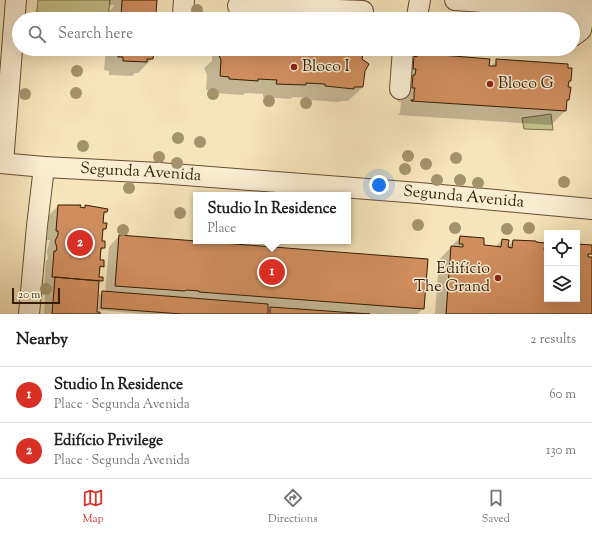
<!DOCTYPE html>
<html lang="en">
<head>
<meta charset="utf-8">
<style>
  :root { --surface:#fff; --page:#f2f2f2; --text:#222; --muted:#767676; --line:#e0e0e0; --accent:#d93025 }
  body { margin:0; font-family:"Sorts Mill Goudy",serif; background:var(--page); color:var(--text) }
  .controls { position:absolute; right:12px; bottom:12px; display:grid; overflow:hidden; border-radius:0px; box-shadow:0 4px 16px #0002 }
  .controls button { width:36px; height:36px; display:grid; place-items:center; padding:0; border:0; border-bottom:1px solid var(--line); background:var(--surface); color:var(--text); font:20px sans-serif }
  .scale { position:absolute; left:12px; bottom:10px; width:48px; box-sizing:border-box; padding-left:4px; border:2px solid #361d01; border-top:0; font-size:11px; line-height:14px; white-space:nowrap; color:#361d01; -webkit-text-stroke:3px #f9edd2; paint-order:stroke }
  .you { position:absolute; left:379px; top:185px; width:14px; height:14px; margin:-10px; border:3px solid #fff; border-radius:50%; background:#1a73e8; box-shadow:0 0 0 6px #1a73e833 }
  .badge { display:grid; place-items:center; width:26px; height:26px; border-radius:50%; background:var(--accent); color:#fff; font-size:13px; font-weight:700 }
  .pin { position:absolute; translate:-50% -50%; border:2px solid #fff; box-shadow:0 1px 4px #0006 }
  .popup { position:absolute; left:193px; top:192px; width:158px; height:52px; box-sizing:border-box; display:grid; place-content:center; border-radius:0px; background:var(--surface); filter:drop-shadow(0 1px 3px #0005); font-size:13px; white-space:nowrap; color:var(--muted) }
  .popup b { font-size:15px; color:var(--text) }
  .popup::after { content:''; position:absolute; left:50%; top:100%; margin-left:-8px; border:8px solid transparent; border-top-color:var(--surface) }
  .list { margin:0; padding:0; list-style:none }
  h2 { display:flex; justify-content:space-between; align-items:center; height:52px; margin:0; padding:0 16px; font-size:17px }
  h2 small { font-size:13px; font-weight:400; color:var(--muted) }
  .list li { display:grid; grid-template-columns:26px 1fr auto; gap:12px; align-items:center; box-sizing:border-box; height:56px; padding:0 16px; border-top:1px solid var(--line) }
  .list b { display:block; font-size:15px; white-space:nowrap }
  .list p { margin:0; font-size:13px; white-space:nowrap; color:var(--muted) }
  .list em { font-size:13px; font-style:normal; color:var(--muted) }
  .icon { flex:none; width:22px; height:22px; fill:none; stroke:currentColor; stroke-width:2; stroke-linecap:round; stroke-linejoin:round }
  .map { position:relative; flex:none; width:592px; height:314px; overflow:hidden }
  .search { position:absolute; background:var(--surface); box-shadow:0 4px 16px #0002; left:12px; right:12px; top:12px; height:44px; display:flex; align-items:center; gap:10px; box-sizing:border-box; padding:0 14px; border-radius:22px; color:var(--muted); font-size:15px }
  .sheet { height:164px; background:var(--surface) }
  nav { display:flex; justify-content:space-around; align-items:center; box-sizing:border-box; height:56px; border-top:1px solid var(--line); background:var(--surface); font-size:11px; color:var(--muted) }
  nav a { display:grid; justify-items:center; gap:2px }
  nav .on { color:var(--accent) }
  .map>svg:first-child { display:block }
  .green { fill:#c4c28a; stroke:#7d7046 }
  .shadow { fill:#0003 }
  .building { fill:#d08e5f; stroke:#361d01 }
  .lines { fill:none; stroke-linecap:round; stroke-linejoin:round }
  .minor-casing { stroke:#664f2f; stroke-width:22 }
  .minor { stroke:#f9edd2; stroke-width:20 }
  .tree { fill:#a4926b }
  .poi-dot { fill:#8f2418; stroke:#f9edd2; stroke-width:1.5 }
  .labels { text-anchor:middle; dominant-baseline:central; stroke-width:3; stroke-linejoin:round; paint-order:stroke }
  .poi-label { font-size:16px; fill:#361d01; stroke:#f9edd2; text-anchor:start }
  .street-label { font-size:16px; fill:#361d01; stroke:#f9edd2 }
</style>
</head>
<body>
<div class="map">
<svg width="592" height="314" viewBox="0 0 592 314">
  <rect width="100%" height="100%" fill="#f6e4ba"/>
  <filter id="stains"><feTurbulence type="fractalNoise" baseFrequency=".005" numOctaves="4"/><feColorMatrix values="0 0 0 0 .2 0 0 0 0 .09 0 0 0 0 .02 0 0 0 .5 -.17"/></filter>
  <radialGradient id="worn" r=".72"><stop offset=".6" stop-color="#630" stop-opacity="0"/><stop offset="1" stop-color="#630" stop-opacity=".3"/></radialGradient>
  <path class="green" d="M38,0H110L108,19H36Z
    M551,114L553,130L524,129L522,118Z"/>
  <path class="shadow" d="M109,0H150L155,13L154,14L153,19H108V13L115,5H109Z
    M104,49H153L152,59L138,73H135L132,76L109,75V71L104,70L106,50Z
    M220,49H307L313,53H317L321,49L331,51L333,49H347L345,52L361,60L364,70L363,87L348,101H340L338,102L311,100V98L293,97L290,99L263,97V94L245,93L243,95L215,93L216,91L206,90L207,75L204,68L212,61V57Z
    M418,54L488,67H490L497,60L570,81L567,83L568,99L566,102L565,111L551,125L398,115L400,113L401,102H398L400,71Z
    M58,206L83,208L85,206L107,212L102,216V224L105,229L101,233V242L104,248L100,252L99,261L103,266L98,270V278L102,280L98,284L95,313L109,314H44L46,285H44L46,261L48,259L47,251L50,240H47L49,215Z
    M119,236L423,308L418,314H145L98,310L99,295L102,292L105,293L109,247Z
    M460,237L482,246L495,247L502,240L507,247L513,241L547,251V299H577V245L591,253L587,257L592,258V314H435L439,260Z"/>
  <path class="building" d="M122,0H157L156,13H155L154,19H119L121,18Z
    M118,49H154L153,59H147V62L123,61V57H118Z
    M225,49H315L314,52L320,53L321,49L336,50V49H347V51L363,52L362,59L369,64L365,71L363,87H354V89L325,86V84L306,83V85L276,84L277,80L258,79V81L229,79V77L220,76L221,60L218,53Z
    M417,53L490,59L489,66H496V59L568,64V68H572L571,81H569L568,87H571L569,100H567L566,111L411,101V100H414V92L415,88H412L413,75H415L416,69H413L414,56L417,57Z
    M58,205H81L80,207L85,208V205L108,209L107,212H104L103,223H107L106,229H103L102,241H105V248H101L100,260H104V267L100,266L99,277H103V281L52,277L54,251H56L57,248L55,241L58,235V231H56Z
    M119,235L428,259L424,309L199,292V291L186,290L185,291L115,286Z
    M460,236L484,238V245L494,246L501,247L502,239L509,240L508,247L512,248L513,240L536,241V242L545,243L544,250H547V299H577V244L592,245V254H588V257H592V314H446L451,246L463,247V244H459Z
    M55,277L99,281L97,312H100V314H52Z
    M102,291L268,304V314H182L101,308Z
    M270,307L370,314H270Z"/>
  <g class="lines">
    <g class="minor-casing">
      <g id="minor">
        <path d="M455,0L592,10"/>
        <path d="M238,6L363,11"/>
        <path d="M183,15L184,0"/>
        <path d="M419,19L417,16L420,0"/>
        <path d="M573,36L581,30L587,0"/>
        <path d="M400,89L403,49"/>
        <path id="s1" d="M0,163L44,167L159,173L419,193L592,209"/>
        <path d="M3,163L16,0"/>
        <path d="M29,314L37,226L44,167"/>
      </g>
    </g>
    <use href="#minor" class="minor"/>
  </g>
  <g class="tree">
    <circle cx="197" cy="10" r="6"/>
    <circle cx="77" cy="71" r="6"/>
    <circle cx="76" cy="93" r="6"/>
    <circle cx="25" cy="94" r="6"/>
    <circle cx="213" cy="94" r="6"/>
    <circle cx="269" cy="101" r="6"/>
    <circle cx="306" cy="103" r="6"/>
    <circle cx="178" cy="138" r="6"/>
    <circle cx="200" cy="142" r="6"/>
    <circle cx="83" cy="146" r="6"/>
    <circle cx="408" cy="156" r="6"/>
    <circle cx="159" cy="157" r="6"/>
    <circle cx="456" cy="158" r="6"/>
    <circle cx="177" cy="163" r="6"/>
    <circle cx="426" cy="164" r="6"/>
    <circle cx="405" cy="169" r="6"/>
    <circle cx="437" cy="180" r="6"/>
    <circle cx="460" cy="180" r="6"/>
    <circle cx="564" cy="182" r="6"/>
    <circle cx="478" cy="183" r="6"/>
    <circle cx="129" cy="188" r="6"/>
    <circle cx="180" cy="213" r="6"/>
    <circle cx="418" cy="225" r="6"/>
    <circle cx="455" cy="228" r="6"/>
    <circle cx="529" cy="228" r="6"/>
    <circle cx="507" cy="229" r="6"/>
    <circle cx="123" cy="230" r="6"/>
    <circle cx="46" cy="289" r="6"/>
  </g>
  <g class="poi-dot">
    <circle cx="294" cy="67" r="4"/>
    <circle cx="490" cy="84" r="4"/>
    <circle cx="498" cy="278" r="4"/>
  </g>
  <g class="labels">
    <g class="poi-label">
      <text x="302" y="67">Bloco I</text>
      <text x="498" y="84">Bloco G</text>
      <text x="490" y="269" text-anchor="end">Edifício<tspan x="490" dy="18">The Grand</tspan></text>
    </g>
    <g class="street-label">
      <text stroke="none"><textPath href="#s1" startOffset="141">Segunda Avenida</textPath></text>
      <text stroke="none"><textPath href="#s1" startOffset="465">Segunda Avenida</textPath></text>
    </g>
  </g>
  <rect width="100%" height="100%" filter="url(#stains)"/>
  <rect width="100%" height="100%" fill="url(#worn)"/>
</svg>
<div class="controls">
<button><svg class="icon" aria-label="locate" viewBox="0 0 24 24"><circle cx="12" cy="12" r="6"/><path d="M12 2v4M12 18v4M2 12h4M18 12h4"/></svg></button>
<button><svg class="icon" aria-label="layers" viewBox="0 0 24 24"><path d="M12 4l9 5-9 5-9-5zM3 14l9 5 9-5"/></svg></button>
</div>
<div class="scale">20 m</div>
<div class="you"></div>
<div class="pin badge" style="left:272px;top:272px">1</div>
<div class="popup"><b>Studio In Residence</b>Place</div>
<div class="pin badge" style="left:80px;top:243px">2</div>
<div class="search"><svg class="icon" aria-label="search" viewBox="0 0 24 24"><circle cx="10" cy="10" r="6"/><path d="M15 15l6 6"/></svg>Search here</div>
</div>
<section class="sheet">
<h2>Nearby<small>2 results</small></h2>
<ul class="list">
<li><span class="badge">1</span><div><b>Studio In Residence</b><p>Place · Segunda Avenida</p></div><em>60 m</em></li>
<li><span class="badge">2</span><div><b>Edifício Privilege</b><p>Place · Segunda Avenida</p></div><em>130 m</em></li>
</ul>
</section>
<nav>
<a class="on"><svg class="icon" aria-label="map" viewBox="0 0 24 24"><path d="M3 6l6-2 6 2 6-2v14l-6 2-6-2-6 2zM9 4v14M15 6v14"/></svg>Map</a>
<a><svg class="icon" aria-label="directions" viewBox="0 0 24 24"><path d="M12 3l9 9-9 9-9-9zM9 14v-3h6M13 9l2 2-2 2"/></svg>Directions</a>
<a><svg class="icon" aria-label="saved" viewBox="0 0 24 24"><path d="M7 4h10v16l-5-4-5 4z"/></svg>Saved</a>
</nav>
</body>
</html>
